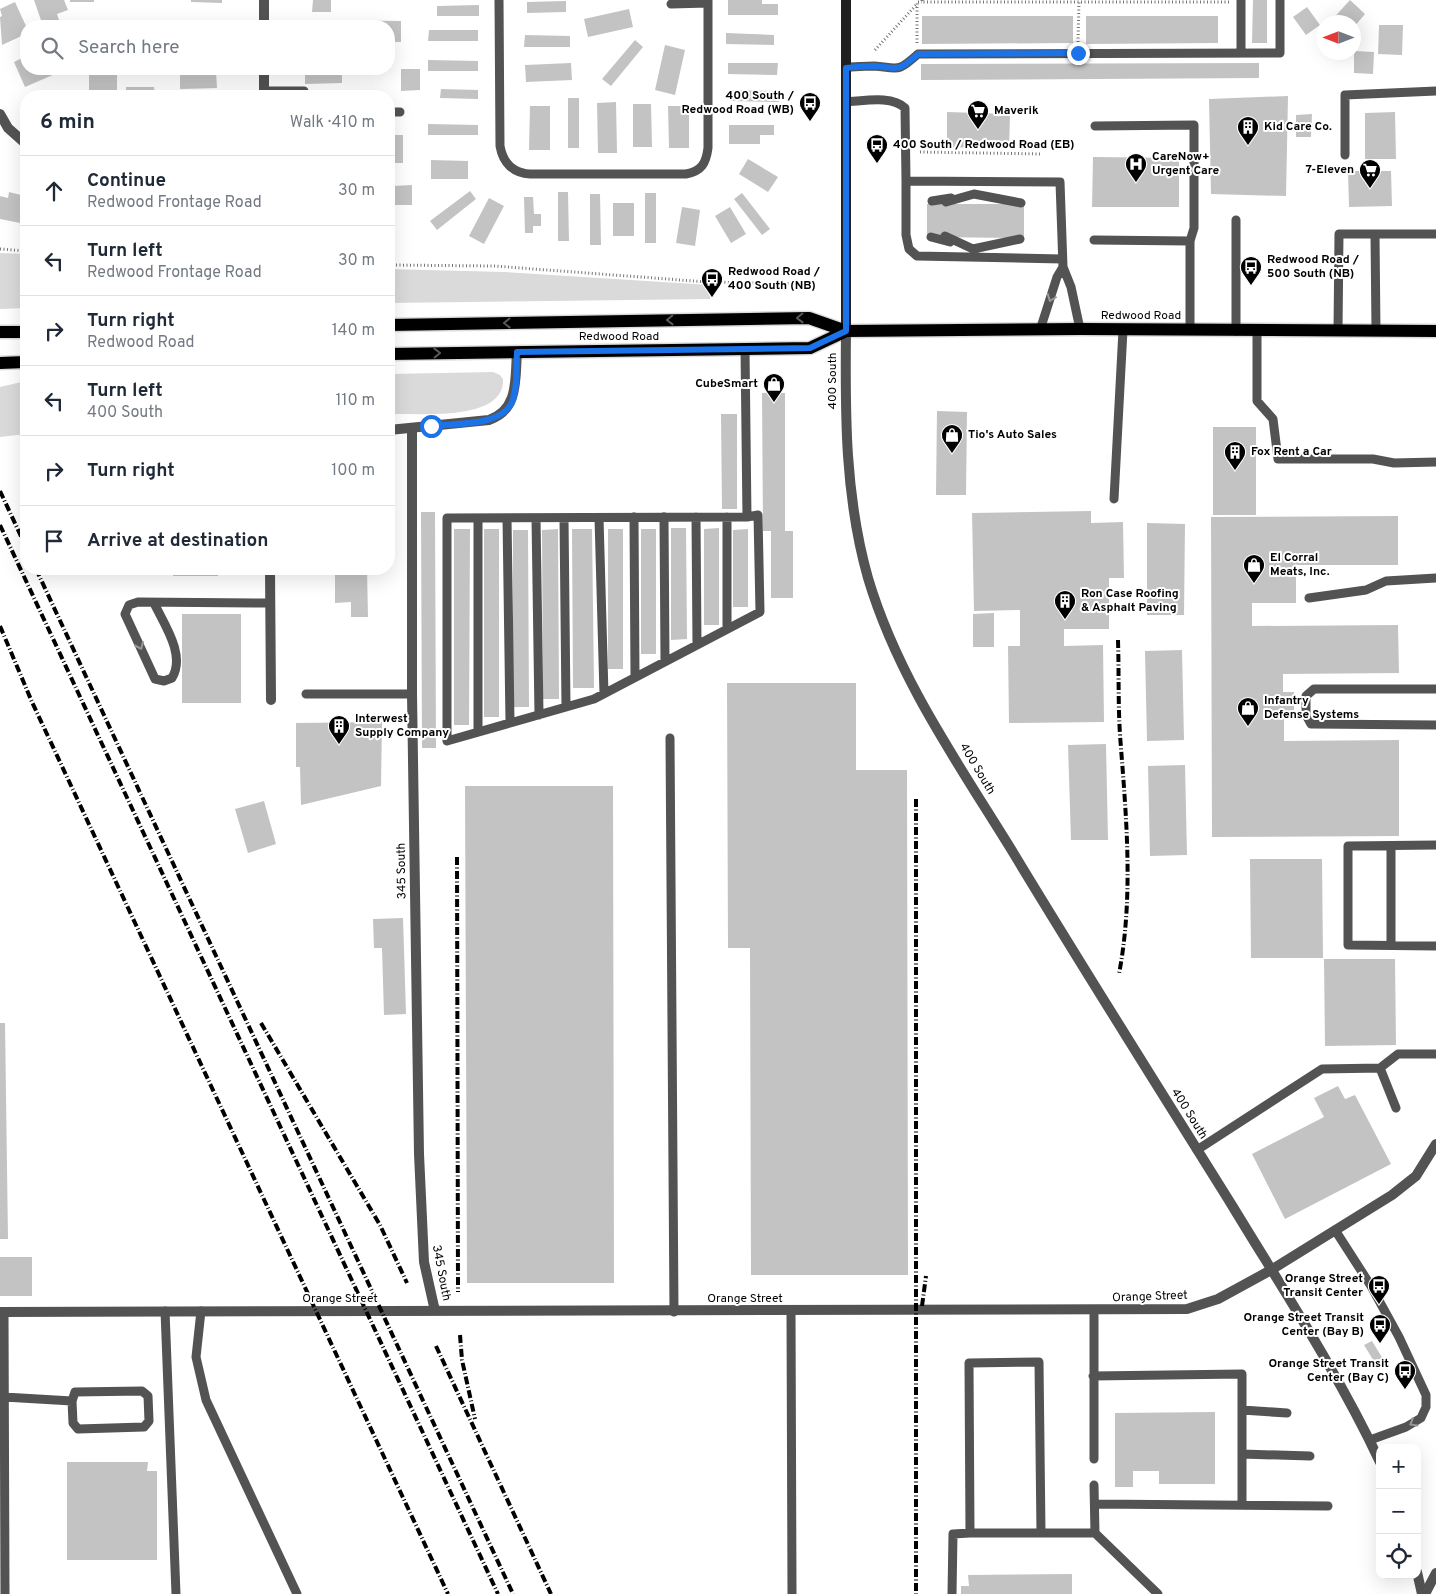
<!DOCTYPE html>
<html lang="en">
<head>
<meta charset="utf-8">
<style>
  :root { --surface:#fff; --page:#f2f2f3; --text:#1f2937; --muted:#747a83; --line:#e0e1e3 }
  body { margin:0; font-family:Overpass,sans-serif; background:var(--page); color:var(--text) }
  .controls { position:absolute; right:15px; bottom:15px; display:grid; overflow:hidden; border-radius:10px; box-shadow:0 5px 20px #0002 }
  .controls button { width:45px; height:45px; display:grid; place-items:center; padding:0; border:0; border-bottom:1px solid var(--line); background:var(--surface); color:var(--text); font:25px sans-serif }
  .compass { position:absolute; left:1316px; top:15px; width:45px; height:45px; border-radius:50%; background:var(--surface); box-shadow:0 5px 20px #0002; rotate:270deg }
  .stop { position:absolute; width:15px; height:15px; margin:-11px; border:4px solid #1a73e8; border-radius:50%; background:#fff }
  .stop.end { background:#1a73e8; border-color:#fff; box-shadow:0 1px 5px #0008 }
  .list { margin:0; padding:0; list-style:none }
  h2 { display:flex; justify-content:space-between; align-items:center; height:65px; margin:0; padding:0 20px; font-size:21px }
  h2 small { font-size:16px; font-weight:400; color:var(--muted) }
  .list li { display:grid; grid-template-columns:32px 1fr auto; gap:15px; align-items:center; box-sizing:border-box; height:70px; padding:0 20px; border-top:1px solid var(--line) }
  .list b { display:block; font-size:19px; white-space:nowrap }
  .list p { margin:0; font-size:16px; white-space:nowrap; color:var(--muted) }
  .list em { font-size:16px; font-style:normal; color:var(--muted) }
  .icon { flex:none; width:28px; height:28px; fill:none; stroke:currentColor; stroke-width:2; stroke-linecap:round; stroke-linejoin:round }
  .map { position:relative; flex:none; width:1436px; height:1594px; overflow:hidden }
  .search { position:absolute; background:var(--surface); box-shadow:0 5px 20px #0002; left:20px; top:20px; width:375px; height:55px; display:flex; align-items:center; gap:12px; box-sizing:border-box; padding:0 18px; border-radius:20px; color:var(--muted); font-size:19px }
  .panel { position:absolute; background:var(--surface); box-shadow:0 5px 20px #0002; left:20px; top:90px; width:375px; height:485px; border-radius:20px }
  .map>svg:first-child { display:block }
  .green { fill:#dadada }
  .building { fill:#c3c3c3 }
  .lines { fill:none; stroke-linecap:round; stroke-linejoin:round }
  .primary-casing { stroke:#dbdbdb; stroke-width:15 }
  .path { stroke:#757575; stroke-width:3; stroke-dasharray:1 2.5; stroke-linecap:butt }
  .service { stroke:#535353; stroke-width:9 }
  .minor { stroke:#535353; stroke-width:10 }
  .tertiary { stroke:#535353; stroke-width:10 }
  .secondary { stroke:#202020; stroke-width:10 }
  .primary { stroke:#000; stroke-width:12 }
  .rail { stroke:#000; stroke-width:4; stroke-dasharray:8 2.5 1 2.5; stroke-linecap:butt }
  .oneway { stroke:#989898 }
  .oneway2 { stroke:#595959 }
  .route { stroke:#1a73e8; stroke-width:6 }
  .labels { text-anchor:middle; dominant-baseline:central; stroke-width:4; stroke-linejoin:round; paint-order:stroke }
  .poi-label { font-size:12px; font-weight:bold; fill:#000; stroke:#fff; text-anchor:start }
  .street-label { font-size:12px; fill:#000; stroke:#fff }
</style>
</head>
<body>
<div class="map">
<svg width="1436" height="1594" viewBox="0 0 1436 1594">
  <rect width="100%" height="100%" fill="#fff"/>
  <path class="green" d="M0,253L26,254V308L0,309Z
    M389,269L505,272L710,285V299L389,303Z
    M493,372L500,375L503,379C505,422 420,413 392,414L389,411V374Z
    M26,381V434L0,437V387Z"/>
  <path class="building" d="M34,0H64L68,10L57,14L61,26H43Z
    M70,0H94V2H70Z
    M191,0H222V3L191,2Z
    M313,0H331V12H312Z
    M728,0H762V4H778V15H728Z
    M1253,0H1267V43H1252Z
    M1350,0L1365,14L1354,27V22H1330Z
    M566,1V12L527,13V2Z
    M15,2L26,26V34L2,45L0,17L2,16L0,9Z
    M479,5V16H437V6Z
    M1307,7L1320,25L1306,35L1293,17Z
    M629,9L633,27L588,37L584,19Z
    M922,16H1073V43L922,44Z
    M1086,16H1218V43L1086,44Z
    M310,20L401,21V42H389V26H310Z
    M1379,25H1403L1402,55L1378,54Z
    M429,30H478V41H428Z
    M726,33L774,35V45L726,44Z
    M525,35L570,36V47H524Z
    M635,40L643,47L611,86L602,79Z
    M665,45L685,50L675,95L655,90Z
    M1354,51L1374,52L1373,74L1354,73Z
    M26,56V69H53L55,74L25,87L14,62Z
    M428,60L478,61V71H428Z
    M571,63L572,80L526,82L525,65Z
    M728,63H778L777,75L728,74Z
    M1259,63V78L921,80V64Z
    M103,69H117V96H89V73L103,72Z
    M180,69L216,71L217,88L180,89Z
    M305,69H342V83L305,84Z
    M401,69H420V90L401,91Z
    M126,87H154L155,96H126Z
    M441,89L478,90V99L440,98Z
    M730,90L779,91V102L730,101Z
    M77,91V96H49V92Z
    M1288,96L1286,196L1211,194L1209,99Z
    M568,98H579V148H568Z
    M616,102L617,153H598L597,103Z
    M633,104H651L652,147H633Z
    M530,106H550V150H529Z
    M668,106H689V148H669Z
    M947,112L1010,114L1009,149L947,147Z
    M1395,112L1396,159H1365V113Z
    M1312,114L1311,137H1296V115Z
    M428,124L478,125V135H428Z
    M729,125H774V135H760V144H729Z
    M389,135H403V163H389Z
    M1093,157L1179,158V207H1092Z
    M748,159L778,177L768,192L739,174Z
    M431,160L468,161V179H431Z
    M1348,171H1391L1392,206L1349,207Z
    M412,185V205H394L393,186Z
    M470,191L476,199L437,230L430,221Z
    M9,192L25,196L20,223L0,219V196L8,198Z
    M558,192H568L569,241H558Z
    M645,193H656V243H645Z
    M742,193L770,229L762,235L734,199Z
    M590,194H600L601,245H590Z
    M524,197H533L534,214H541V226H533V233H525Z
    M489,198L504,206L484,244L469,236Z
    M613,203H634V236H613Z
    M927,204H1024V238L927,237Z
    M682,207L700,210L695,246L676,243Z
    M730,207L746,234L731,243L715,216Z
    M762,393H785V531H793V598H771V531H763Z
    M937,411L967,412L966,495H936Z
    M721,414H737V509H722Z
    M1213,427H1256V515H1213Z
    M1091,511V523L1123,522L1124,578H1109V629H1064V646L1103,645L1104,722L1009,723L1008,646H1020V610L974,611L972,513Z
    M421,512H435L436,748H422Z
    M1398,516V565H1296V603H1252V626L1398,625L1399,673L1283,674V692H1294V714H1284V741L1399,740V836L1212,837L1211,517Z
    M1147,523L1185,524L1184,615H1147Z
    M671,528H686L687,639L671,640Z
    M719,528V625H704V529Z
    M454,529H470L469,725H454Z
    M484,529H499V717H484Z
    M558,529L559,699H543L542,530Z
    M572,529H592L594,688H573Z
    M608,529H623V669H608Z
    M641,529H656V654H641Z
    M748,529V607H733V530Z
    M513,530H528L529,707H513Z
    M173,569H218V576H173Z
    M335,569H367L368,617H351V602L335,603Z
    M994,613V647H973V614Z
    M182,614H241V703H182Z
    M1182,650L1184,740L1147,741L1145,651Z
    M727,683H856V770H907L908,1275H751L750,948H728Z
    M382,722L381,786L301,805L300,767H296V723Z
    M1106,744L1108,840H1071L1068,745Z
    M1185,765L1187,855L1150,856L1148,766Z
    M465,786H613L614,1283H467Z
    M264,801L276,844L248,853L235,809Z
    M1250,859H1322L1323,958H1251Z
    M403,918L406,1014L384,1015L382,948H374L373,919Z
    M1324,959H1395L1396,1045L1325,1046Z
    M0,1023H5L8,1239H0Z
    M1338,1086L1345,1099L1355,1095L1391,1164L1285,1219L1252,1154L1324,1117L1314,1098Z
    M0,1257H32V1296H0Z
    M1372,1341L1383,1359L1375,1363L1364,1345Z
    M1215,1412V1484H1159V1471H1133V1487H1115V1413Z
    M67,1462H148L147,1471H157V1560H67Z
    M1072,1574V1594H961V1586H969L968,1575Z"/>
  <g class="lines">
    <g class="primary-casing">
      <path id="primary" d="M389,325L809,318L846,331L1080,329L1436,331
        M0,332H26
        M389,354L810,348L846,331
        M0,363L26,362"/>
    </g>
    <path class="path" d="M922,0V2H1230
      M1078,42L1079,2
      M917,43V2H922
      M875,50L917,4
      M920,152L1042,154
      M0,249L26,251
      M389,265L494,266L707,282L806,284"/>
    <path class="service" d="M499,0L500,146C503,163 513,173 530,174H686C702,171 706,163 708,148V0
      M1241,0V53
      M671,4L708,3
      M846,67C855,67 865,66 874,66C899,68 897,73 918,54L1280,53V0
      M264,91H304V96
      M846,102C864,101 892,95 905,108L906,181L1060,182L1063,267L1071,287L1080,329
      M389,112H400
      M1095,126L1194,125V228L1190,241
      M1345,155V95L1436,91
      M906,181V235L909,249L917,256L1062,259
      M932,201L951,198
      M946,202L974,194L1021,203
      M1375,234L1376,331
      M945,236L973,249L1020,239
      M931,237L950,242
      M1094,240L1190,241V330
      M1040,330L1057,277L1063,267
      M1236,331V220
      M1257,331V401L1273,419L1278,459H1373L1394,463L1436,462
      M1338,331L1339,234H1436
      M745,349L747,517L447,518V741L594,699L760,612L758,515L747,517
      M1114,499L1123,330
      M634,517L635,677
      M664,517L665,661
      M696,517L697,645
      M727,517V629
      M478,518V732
      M507,518L510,723
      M536,518L539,715
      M564,518L566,707
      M599,518L604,694
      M1309,598L1366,590L1386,581L1436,578
      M154,603C164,624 186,655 172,678L164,681L155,679L125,614L129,605L138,602L270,603
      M1436,689H1314L1306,696V715L1311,724L1436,725
      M306,694H412
      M670,738L674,1312
      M1436,845L1348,846V945L1436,946
      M1391,846V945
      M1380,1068L1398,1054H1436
      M1197,1150L1322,1069L1380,1068L1396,1108
      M1335,1230L1371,1286L1399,1337L1426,1395V1407L1421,1418L1406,1427L1370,1440
      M165,1311L176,1594
      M201,1311L196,1357L206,1400L297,1594
      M791,1311L792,1594
      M4,1312L5,1594
      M1093,1376L1242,1374V1504
      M4,1397L72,1401L75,1392L142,1391L148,1396L149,1421L144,1427L78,1429L73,1423L72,1401
      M1242,1410L1287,1413
      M1242,1454L1310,1456
      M1094,1459V1311
      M1095,1504L1328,1506
      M970,1533H1041
      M1095,1533L1158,1594
      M952,1594L953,1534L970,1533L969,1363L1039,1362L1041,1533H1095L1094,1485"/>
    <path class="minor" d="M264,0V26
      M264,69V96
      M0,114L8,128L26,144
      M412,429V694L419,1154L424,1262L435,1311
      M389,430L489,420C519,410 515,379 517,352
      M270,569L271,700
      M0,1312L1187,1309L1218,1299L1271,1270L1392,1195L1416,1176L1436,1144
      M1425,1594L1436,1573"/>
    <path class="tertiary" d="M846,331C845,415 845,497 868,578C898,679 960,766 1014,854C1086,973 1160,1090 1233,1207C1284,1291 1338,1373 1380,1462
      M1417,1572L1422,1594"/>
    <path class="secondary" d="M846,0V331"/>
    <use href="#primary" class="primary"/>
    <path class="rail" d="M0,491L26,547
      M0,525L498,1594
      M36,569L513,1594
      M0,626L32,702L448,1594
      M1118,640C1119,672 1118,703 1120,735C1126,814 1134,895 1119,974
      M916,799V1594
      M457,857L458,1292
      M261,1023L380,1225L407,1283
      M922,1306L926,1276
      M460,1335L462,1360L475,1419
      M436,1346L551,1594"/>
  </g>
  <defs><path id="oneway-chevron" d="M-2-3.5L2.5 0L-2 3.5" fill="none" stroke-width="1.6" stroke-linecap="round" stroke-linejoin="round" transform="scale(1.25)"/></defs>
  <g class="oneway">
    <use href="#oneway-chevron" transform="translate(1051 298) rotate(111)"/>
    <use href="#oneway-chevron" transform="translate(140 646) rotate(66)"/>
    <use href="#oneway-chevron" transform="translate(1413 1423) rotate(150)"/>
  </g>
  <g class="oneway2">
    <use href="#oneway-chevron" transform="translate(800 318) rotate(179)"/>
    <use href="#oneway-chevron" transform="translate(670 320) rotate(179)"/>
    <use href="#oneway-chevron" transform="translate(507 323) rotate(179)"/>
    <use href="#oneway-chevron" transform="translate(437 353) rotate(-1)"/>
  </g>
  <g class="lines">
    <path class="route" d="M431,426C455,423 501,427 512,402C518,387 516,367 517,352L810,348L846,331V68C855,67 865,66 874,66C899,68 897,73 918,54L1078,53"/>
  </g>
  <defs>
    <g id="bus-pin" transform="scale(1.125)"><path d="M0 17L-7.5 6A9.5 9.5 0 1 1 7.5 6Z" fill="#000" stroke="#fff"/><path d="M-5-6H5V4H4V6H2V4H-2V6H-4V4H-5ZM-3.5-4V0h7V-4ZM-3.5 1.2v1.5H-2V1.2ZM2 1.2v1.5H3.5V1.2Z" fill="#fff"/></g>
    <g id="supermarket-pin" transform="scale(1.125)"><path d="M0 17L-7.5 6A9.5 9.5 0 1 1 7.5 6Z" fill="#000" stroke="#fff"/><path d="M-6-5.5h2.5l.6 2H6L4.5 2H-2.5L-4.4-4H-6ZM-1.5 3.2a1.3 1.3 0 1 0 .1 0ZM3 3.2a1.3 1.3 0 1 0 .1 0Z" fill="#fff"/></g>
    <g id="building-pin" transform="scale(1.125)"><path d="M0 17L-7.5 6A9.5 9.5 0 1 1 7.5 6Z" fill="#000" stroke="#fff"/><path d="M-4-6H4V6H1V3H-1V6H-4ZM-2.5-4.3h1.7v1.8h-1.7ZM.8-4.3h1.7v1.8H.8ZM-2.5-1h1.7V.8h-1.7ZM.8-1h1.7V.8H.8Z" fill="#fff"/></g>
    <g id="hospital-pin" transform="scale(1.125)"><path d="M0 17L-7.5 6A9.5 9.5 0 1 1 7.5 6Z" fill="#000" stroke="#fff"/><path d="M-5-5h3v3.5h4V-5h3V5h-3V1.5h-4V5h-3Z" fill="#fff"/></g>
    <g id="shop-pin" transform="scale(1.125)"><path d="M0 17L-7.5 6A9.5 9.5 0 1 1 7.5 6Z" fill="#000" stroke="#fff"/><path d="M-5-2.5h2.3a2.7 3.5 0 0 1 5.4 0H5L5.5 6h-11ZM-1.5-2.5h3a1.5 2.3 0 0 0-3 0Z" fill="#fff"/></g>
  </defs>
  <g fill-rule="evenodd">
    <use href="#bus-pin" x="810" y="103"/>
    <use href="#supermarket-pin" x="978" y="111"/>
    <use href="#building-pin" x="1248" y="127"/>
    <use href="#bus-pin" x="877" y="145"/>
    <use href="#hospital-pin" x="1136" y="164"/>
    <use href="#supermarket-pin" x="1370" y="170"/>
    <use href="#bus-pin" x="1251" y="267"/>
    <use href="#bus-pin" x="712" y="279"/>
    <use href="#shop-pin" x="774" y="384"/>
    <use href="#shop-pin" x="952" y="435"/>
    <use href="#building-pin" x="1235" y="452"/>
    <use href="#shop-pin" x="1254" y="565"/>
    <use href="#building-pin" x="1065" y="601"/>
    <use href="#shop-pin" x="1248" y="708"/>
    <use href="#building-pin" x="339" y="726"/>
    <use href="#bus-pin" x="1379" y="1286"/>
    <use href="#bus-pin" x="1380" y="1325"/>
    <use href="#bus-pin" x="1405" y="1371"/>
  </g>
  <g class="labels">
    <g class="poi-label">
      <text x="794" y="96" text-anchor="end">400 South /<tspan x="794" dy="14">Redwood Road (WB)</tspan></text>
      <text x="994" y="111">Maverik</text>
      <text x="1264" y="127">Kid Care Co.</text>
      <text x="893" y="145">400 South / Redwood Road (EB)</text>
      <text x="1152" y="157">CareNow+<tspan x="1152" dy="14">Urgent Care</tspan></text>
      <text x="1354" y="170" text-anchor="end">7-Eleven</text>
      <text x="1267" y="260">Redwood Road /<tspan x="1267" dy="14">500 South (NB)</tspan></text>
      <text x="728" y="272">Redwood Road /<tspan x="728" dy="14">400 South (NB)</tspan></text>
      <text x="758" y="384" text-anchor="end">CubeSmart</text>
      <text x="968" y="435">Tio's Auto Sales</text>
      <text x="1251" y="452">Fox Rent a Car</text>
      <text x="1270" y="558">El Corral<tspan x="1270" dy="14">Meats, Inc.</tspan></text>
      <text x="1081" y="594">Ron Case Roofing<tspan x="1081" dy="14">&amp; Asphalt Paving</tspan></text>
      <text x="1264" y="701">Infantry<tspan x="1264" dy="14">Defense Systems</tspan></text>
      <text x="355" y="719">Interwest<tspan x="355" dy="14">Supply Company</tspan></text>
      <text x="1363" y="1279" text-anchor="end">Orange Street<tspan x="1363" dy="14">Transit Center</tspan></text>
      <text x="1364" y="1318" text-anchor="end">Orange Street Transit<tspan x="1364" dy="14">Center (Bay B)</tspan></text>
      <text x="1389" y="1364" text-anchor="end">Orange Street Transit<tspan x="1389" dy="14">Center (Bay C)</tspan></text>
    </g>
    <g class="street-label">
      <text x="1141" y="316">Redwood Road</text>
      <text x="619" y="337">Redwood Road</text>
      <text transform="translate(833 381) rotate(-90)">400 South</text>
      <text transform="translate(977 769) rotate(59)">400 South</text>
      <text transform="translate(402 871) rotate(-91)">345 South</text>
      <text transform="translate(1189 1114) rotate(58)">400 South</text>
      <text transform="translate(441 1273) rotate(79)">345 South</text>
      <text transform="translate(1150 1297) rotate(-2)">Orange Street</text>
      <text x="340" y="1299">Orange Street</text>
      <text x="745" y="1299">Orange Street</text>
    </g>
  </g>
</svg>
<div class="controls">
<button>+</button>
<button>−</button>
<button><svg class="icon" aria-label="locate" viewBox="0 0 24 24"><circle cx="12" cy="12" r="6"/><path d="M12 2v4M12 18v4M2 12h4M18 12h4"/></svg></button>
</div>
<svg class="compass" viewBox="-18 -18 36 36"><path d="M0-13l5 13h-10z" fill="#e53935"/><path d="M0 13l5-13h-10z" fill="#747a83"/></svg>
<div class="stop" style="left:431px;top:426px"></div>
<div class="stop end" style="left:1078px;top:53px"></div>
<div class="search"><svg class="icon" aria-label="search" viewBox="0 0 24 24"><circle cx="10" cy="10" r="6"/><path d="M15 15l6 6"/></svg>Search here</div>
<section class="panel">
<h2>6 min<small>Walk · 410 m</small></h2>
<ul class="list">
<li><svg class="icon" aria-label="ahead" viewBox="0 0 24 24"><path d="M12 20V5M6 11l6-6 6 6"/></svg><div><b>Continue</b><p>Redwood Frontage Road</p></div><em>30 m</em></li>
<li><svg class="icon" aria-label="left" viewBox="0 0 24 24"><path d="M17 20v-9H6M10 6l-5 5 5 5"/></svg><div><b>Turn left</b><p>Redwood Frontage Road</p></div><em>30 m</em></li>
<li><svg class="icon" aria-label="right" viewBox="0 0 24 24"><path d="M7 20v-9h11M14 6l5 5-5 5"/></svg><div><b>Turn right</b><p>Redwood Road</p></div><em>140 m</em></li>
<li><svg class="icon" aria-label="left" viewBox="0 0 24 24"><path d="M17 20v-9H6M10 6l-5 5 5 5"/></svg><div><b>Turn left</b><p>400 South</p></div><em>110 m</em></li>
<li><svg class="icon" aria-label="right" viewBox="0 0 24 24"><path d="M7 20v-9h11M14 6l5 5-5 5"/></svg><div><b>Turn right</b></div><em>100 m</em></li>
<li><svg class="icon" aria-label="arrive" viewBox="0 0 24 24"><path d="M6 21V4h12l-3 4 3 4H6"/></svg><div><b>Arrive at destination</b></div></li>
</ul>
</section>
</div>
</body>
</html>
